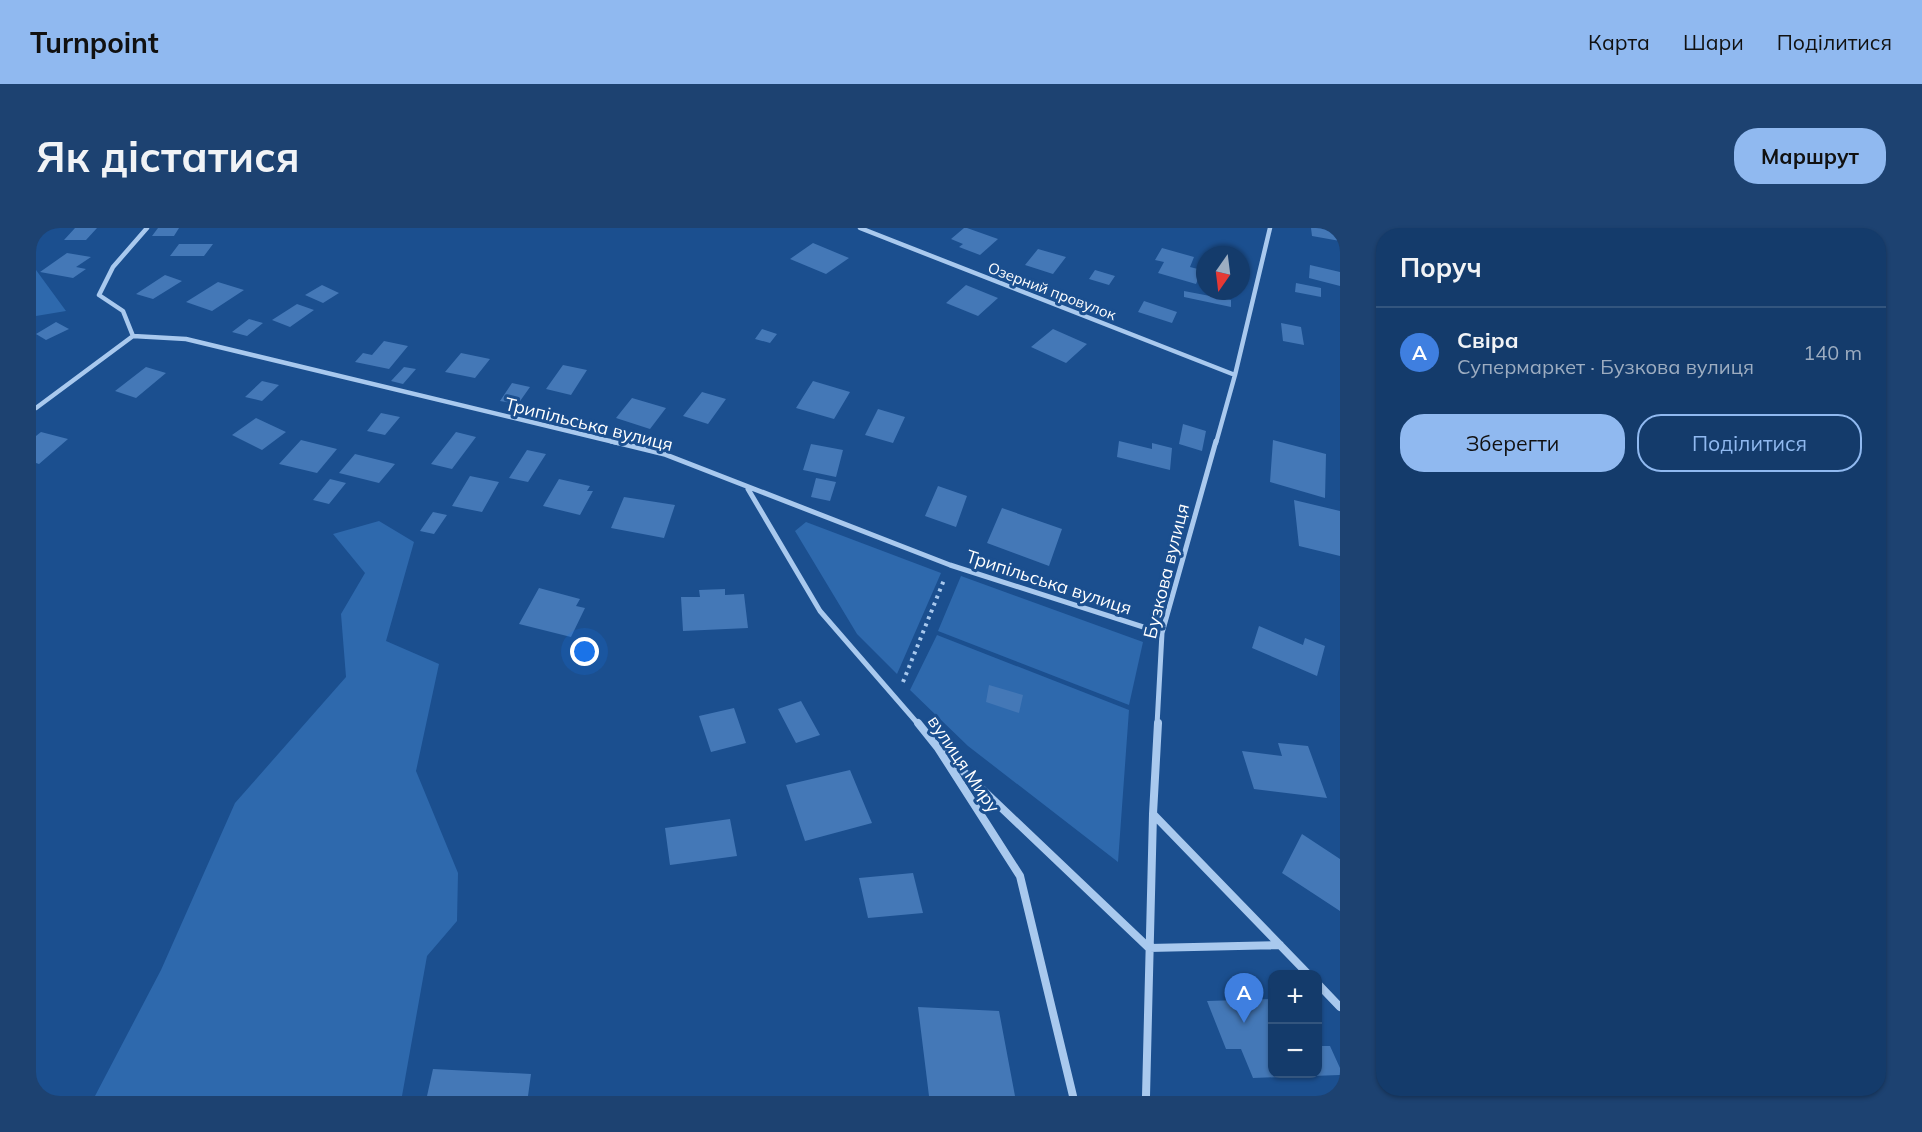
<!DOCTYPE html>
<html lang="uk">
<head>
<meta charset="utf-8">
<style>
  :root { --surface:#143b6b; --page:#1d4271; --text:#f1f3f6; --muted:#9dadc1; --line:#33557e; --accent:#90b9f0 }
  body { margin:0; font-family:Mulish,sans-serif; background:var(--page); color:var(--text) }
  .controls { position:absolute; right:18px; bottom:18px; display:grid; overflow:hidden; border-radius:12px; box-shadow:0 2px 4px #0004 }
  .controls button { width:54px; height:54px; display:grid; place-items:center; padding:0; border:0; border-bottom:2px solid var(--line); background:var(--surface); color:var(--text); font:30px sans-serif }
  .compass { position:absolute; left:1160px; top:18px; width:54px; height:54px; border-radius:50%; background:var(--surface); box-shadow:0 2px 4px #0004; rotate:194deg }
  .you { position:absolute; left:549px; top:424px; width:21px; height:21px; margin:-15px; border:4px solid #fff; border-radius:50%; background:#1a73e8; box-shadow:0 0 0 9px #1a73e833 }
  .badge { display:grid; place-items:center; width:39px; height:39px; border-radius:50%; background:var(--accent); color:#fff; font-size:20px; font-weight:700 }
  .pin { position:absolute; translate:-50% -50px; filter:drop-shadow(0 2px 3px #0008) }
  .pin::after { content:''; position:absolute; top:32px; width:21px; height:18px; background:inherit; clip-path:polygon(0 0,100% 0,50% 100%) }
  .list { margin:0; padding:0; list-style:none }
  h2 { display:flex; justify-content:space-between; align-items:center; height:78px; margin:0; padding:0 24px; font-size:26px }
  h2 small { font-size:20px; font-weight:400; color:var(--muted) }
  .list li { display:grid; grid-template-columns:39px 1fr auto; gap:18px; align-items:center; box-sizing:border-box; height:90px; padding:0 24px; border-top:2px solid var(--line) }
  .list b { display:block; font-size:22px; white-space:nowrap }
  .list p { margin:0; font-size:20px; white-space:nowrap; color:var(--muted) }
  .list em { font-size:20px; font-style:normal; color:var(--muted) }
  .actions { display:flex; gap:12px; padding:18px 24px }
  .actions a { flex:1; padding:14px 0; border:2px solid var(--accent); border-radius:24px; text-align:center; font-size:21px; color:var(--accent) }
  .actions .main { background:var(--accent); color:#111 }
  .map { position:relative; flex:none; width:1304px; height:868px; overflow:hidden; border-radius:24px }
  header { display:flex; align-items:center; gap:36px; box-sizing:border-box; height:84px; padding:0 30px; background:var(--accent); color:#111 }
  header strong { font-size:28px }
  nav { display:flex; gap:33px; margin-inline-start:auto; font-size:21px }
  .intro { display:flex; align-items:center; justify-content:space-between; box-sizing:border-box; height:144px; padding:0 36px }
  h1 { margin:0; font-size:42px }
  .button { padding:15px 27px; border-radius:24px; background:var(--accent); color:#111; font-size:21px; font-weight:700 }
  main { display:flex; gap:36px; padding:0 36px }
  aside { flex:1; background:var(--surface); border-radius:24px; box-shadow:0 2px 4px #0004 }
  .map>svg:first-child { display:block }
  .green { fill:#2e69ad }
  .building { fill:#4478b7 }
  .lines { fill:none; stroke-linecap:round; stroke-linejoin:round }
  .path { stroke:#a9c9ee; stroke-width:4; stroke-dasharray:3 4.5; stroke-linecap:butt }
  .street-far2 { stroke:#a9c9ee; stroke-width:4.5 }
  .street-far1 { stroke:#a9c9ee; stroke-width:5 }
  .street { stroke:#a9c9ee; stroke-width:8 }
  .labels { text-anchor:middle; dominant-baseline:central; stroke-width:6; stroke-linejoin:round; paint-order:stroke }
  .far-street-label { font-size:15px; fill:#fff; stroke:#1b4f8f }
  .street-label { font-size:18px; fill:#fff; stroke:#1b4f8f }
</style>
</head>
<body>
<header>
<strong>Turnpoint</strong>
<nav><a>Карта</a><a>Шари</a><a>Поділитися</a></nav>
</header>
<div class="intro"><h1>Як дістатися</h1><a class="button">Маршрут</a></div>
<main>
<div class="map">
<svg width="1304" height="868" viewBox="0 0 1304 868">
  <rect width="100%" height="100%" fill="#1b4f8f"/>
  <path class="green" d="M0,42L30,83L0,88Z
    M343,293L378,314L350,413L403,436L380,543L422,645L421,693L391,728L366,868H59L125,742L199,575L310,449L305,386L329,345L297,306Z
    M770,294L905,345L861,446L821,406L759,303Z
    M925,348L1107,414L1093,477L902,403Z
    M901,407L1093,482L1082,634L932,518L874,462Z"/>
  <path class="building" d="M39,0H61L50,12H28Z
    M122,0H143L138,8H116Z
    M928,0H931L962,11L944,27L923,19L927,16L915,11Z
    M1275,0H1304V13L1276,8Z
    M777,15L813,30L790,46L754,31Z
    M143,16H177L168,28H134Z
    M1126,20L1158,29L1154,39L1166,42L1160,56L1122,45L1128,34L1119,32Z
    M1002,21L1030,29L1017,46L989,37Z
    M31,25L55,29L40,39L50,41L37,50L4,44Z
    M1274,37L1304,44V58L1273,50Z
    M1059,42L1079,48L1073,57L1053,51Z
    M129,47L146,53L117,71L100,66Z
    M182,54L208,62L176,83L150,74Z
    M1260,55L1285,60V69L1259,64Z
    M286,57L303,65L287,75L269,67Z
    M930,57L962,70L942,88L910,75Z
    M1148,63L1195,72V79L1148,69Z
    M1108,73L1141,84L1136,95L1102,84Z
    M261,76L278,82L254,99L236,92Z
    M213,91L227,95L211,108L196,104Z
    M20,94L33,101L10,112L0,106Z
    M1245,95L1265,99L1268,117L1247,113Z
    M726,101L741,106L734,115L719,111Z
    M1017,101L1051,116L1030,135L995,119Z
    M348,113L372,118L353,141L319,134L327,125L336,127Z
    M425,125L454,131L439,150L409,144Z
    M527,137L551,142L535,167L510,161Z
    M110,139L130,145L100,170L79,163Z
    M368,139L380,141L367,156L355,153Z
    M226,153L243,157L226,173L209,169Z
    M777,153L814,164L798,191L760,180Z
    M476,155L494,159L482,176L464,173Z
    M666,164L690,171L672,196L647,188Z
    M596,170L630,180L614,201L580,190Z
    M842,181L869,189L857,215L829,207Z
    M345,185L364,189L349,207L331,203Z
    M220,190L250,204L226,222L196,207Z
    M1147,196L1170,203L1166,223L1143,216Z
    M5,204L32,211L3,236L0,235V208Z
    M420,204L440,209L416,241L395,236Z
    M265,212L301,221L281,245L243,236Z
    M1237,212L1290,226L1289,270L1234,254Z
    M1083,213L1116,221V215L1136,220L1134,242L1081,229Z
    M775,216L807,222L800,249L767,242Z
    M491,222L510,226L492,254L473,250Z
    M319,226L359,236L343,255L303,245Z
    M434,248L463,254L446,284L416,278Z
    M780,250L800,254L794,273L775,269Z
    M294,251L310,255L293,276L277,272Z
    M523,251L554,258L551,263H557L544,287L507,278Z
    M902,258L931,268L920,299L889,288Z
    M588,269L639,277L628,310L575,300Z
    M1258,272L1304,283V328L1263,318Z
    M966,280L1026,301L1013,338L951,315Z
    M397,284L411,287L398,306L384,303Z
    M503,360L544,371L540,378L549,380L535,409L483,396Z
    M689,361V367L708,366L712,400L647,403L645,369H664L663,362Z
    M1223,398L1267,417L1269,410L1289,418L1281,448L1216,420Z
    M953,457L987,467L983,485L950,474Z
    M765,473L784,507L760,515L742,481Z
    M698,480L710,515L675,524L663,488Z
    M1242,515L1272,518L1291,570L1218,561L1206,523L1246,528Z
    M814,542L836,595L769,613L750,557Z
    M694,591L701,628L634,637L629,600Z
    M1266,606L1304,631V683L1246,645Z
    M877,645L887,685L832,690L823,650Z
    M1236,771V846H1282V818H1294L1304,840V847L1217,850L1205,821H1190L1171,773Z
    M882,779L963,783L979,868H893Z
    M397,841L495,846L492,868H391Z"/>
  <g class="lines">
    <path class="path" d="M867,454L908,352"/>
    <path class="street-far2" d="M824,0L1199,147
      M97,108L150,111L582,215
      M97,108L87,83L63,67L77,39L111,0
      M0,180L97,108
      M1180,215L1199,147L1234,0"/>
    <path class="street-far1" d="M575,213L628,226L914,337L1126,405
      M712,261L784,383L883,497
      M1121,497L1126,405L1180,213"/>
    <path class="street" d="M882,495L902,520L984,648L1037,868
      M1122,495L1117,586L1272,746
      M909,526L1113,720L1244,717
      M1282,756L1304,779
      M1110,868L1117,586"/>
  </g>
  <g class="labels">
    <g class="far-street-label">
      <text transform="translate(1016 63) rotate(21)">Озерний провулок</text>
    </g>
    <g class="street-label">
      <text transform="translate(553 196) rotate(14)">Трипільська вулиця</text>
      <text transform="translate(1130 343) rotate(-76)">Бузкова вулиця</text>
      <text transform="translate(1013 354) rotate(18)">Трипільська вулиця</text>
      <text transform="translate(928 536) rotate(56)">вулиця Миру</text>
    </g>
  </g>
</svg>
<div class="controls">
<button>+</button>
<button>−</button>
</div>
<svg class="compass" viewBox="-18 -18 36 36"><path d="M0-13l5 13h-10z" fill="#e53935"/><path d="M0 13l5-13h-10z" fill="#9dadc1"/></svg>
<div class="you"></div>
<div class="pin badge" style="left:1208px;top:795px;background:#3f7fe0">A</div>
</div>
<aside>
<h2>Поруч<small></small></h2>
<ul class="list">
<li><span class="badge" style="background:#3f7fe0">A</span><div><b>Свіра</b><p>Супермаркет · Бузкова вулиця</p></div><em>140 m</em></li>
</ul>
<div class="actions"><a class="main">Зберегти</a><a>Поділитися</a></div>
</aside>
</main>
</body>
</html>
